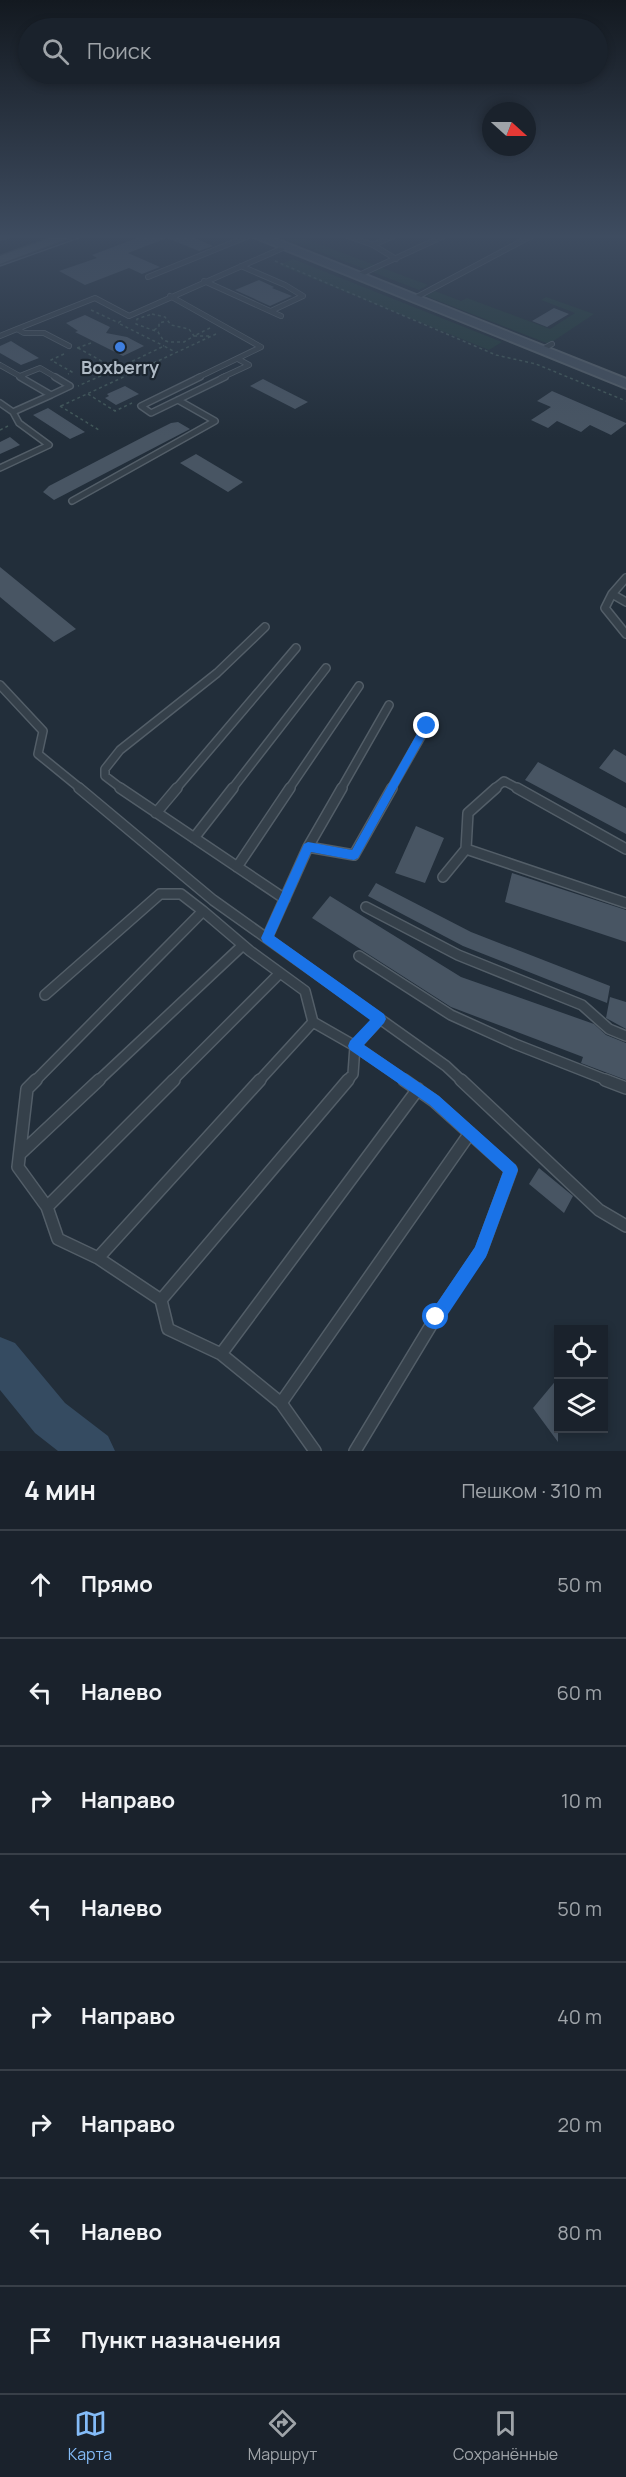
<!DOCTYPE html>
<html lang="ru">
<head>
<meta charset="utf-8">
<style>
  :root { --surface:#1a222c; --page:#272f38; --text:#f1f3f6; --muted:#9fa4a9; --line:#383f48; --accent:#84bbf7 }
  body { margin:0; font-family:Manrope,sans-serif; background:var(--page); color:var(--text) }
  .controls { position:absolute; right:18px; bottom:18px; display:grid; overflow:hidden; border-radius:0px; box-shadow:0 3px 9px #0003 }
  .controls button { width:54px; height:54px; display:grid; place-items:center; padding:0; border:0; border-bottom:2px solid var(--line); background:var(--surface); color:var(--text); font:30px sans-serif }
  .compass { position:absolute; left:482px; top:102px; width:54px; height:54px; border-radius:50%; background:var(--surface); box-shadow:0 3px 9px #0003; rotate:111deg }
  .stop { position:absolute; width:18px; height:18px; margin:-14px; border:4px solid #1a73e8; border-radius:50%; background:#fff }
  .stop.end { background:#1a73e8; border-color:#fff; box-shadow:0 2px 6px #0008 }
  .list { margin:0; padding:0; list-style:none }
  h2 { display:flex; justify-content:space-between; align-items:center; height:78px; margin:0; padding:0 24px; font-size:26px }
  h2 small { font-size:20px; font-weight:400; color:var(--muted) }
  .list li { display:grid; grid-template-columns:39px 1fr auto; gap:18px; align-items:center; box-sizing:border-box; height:108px; padding:0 24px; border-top:2px solid var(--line) }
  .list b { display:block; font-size:22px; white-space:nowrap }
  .list em { font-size:20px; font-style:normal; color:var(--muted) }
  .icon { flex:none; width:33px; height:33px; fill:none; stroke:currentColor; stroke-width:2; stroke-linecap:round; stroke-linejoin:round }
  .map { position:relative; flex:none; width:626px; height:1451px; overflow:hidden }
  .search { position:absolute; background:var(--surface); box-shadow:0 3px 9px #0003; left:18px; right:18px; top:18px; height:66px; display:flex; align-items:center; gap:15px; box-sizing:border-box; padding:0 21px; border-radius:33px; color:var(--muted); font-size:22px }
  .sheet { height:942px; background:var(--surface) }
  nav { display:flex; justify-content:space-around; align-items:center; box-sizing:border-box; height:84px; border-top:2px solid var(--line); background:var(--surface); font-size:16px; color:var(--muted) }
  nav a { display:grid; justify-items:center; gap:3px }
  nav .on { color:var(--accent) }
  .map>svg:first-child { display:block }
  .green { fill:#233a3b }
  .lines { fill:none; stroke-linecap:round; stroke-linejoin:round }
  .river { fill:#354b61; fill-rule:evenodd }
  .building { fill:#485563 }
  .lane-far4-casing { stroke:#535e68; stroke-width:6 }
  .lane-far3-casing { stroke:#535e68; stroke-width:8 }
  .lane-far2-casing { stroke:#535e68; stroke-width:10 }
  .lane-far1-casing { stroke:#535e68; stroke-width:12 }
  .lane-casing { stroke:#535e68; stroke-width:14 }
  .secondary-casing { stroke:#535e68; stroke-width:4 }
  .primary-casing { stroke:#3e4953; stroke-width:3 }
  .path { stroke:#415758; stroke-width:1.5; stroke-dasharray:3 3; stroke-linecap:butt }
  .lane-far4 { stroke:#35404a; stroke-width:4.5 }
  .lane-far3 { stroke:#35404a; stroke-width:5 }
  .lane-far2 { stroke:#35404a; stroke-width:7 }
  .lane-far1 { stroke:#35404a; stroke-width:9 }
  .lane { stroke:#35404a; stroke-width:11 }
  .secondary { fill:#434f5d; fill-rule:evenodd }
  .primary { fill:#535f6a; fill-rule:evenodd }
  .tram { stroke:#576471; stroke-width:1.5 }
  .route { fill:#1a73e8 }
  .shop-dot { fill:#3f7fe0; stroke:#1b252f; stroke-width:2 }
  .labels { text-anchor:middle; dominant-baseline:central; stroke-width:4.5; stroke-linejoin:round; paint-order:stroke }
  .far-poi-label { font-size:18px; font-weight:bold; fill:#b0bbc6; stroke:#1b252f }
</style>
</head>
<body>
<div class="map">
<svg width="626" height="1451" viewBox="0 0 626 1451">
  <rect width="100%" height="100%" fill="#222e3a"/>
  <path class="green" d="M276,235H295L428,285L419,290Z
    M293,259L502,342L489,350L279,265Z
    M435,291L461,301L467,298L550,329L575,313L541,300L546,297L594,314L549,344L426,296Z"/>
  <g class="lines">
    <path class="river" d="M0,1337L15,1343L65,1403L108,1436L115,1451H58L35,1433L0,1390Z"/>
  </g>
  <path class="building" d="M145,235H188L213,246L199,251L167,238L128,253L160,267L142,274L129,268L85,285L59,271L97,258L92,255Z
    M259,280L274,287L272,288L292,296L270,306L235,290Z
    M554,308L569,314L547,327L532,321Z
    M85,315L110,327L106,333L127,337L144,346L123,356L75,332L78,331L66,323Z
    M11,341L19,346L39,358L21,365L0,353V346Z
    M263,379L308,402L295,409L250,386Z
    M125,386L139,394L116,405L105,398L109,396L107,394Z
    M552,391L626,423V424L611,435L590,425L581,432L557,421L548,428L531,420L551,407L537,401Z
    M48,408L85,432L70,439L33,415Z
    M178,422L190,429L54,500L43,492L49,486L147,435L171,423Z
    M10,437L20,445L0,454V442Z
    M196,454L243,482L228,492L180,463Z
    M0,567L76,629L54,642L0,597Z
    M614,749L626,756V783L599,768Z
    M538,762L626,808V834L525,780Z
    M416,826L444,838L425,883L395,873Z
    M512,873L626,910V942L505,902Z
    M376,883L471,932L610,986L607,1003L463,946L368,896Z
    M330,896L461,977L594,1024L606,1035L626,1043V1080L581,1063L583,1057L451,1007L312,918Z
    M610,997L626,1002V1029L606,1018Z
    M539,1168L573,1196L564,1213L529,1184Z
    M558,1378V1442L533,1408Z"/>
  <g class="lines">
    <g class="lane-far4-casing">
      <path id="lane-far4" d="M345,235L373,245
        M396,235L373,245L396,259
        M0,238L10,235
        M241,266L285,285L303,296L271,311
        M357,276L446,235
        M148,277L251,235
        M204,281L281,316
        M170,296L261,347L197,378
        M413,299L533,235
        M17,329L95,298L129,316L285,247
        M0,336L17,329L24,333H44L69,346
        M541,350L552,344
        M0,365L23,378
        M20,376L40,368L57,378
        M221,378L249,365L238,359"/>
    </g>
    <g class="lane-far3-casing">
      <path id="lane-far3" d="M200,377L141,406L151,413L225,377
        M51,395L70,386L55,377
        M0,403L13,412L19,423L49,445L0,468
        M13,412L51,395L20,377
        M72,501L215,421L178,400"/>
    </g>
    <g class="lane-far2-casing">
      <path id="lane-far2" d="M626,578L612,594L605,608L626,634
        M612,594L626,602
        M0,685L43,731L38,754L81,789
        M122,789L105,776V769L120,750L217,673L265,627
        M176,789L296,648
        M232,789L326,668
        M289,789L359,686
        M341,789L389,705
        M391,789L427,726
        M494,789L504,781L519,789"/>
    </g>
    <g class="lane-far1-casing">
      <path id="lane-far1" d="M79,788L213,900L446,1066L462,1081
        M120,788L285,899
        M496,788L468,813L466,849L626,903
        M517,788L626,849
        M156,813L177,788
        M194,838L233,788
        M308,847L342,788
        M237,867L290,788
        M443,877L466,849
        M366,907L458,955L582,1005L609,1029L626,1036
        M267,938L308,847L354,855L392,788
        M359,956L451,1015L515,1044L609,1081
        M45,995L160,894H181L203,911
        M355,1046L406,1081
        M355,1046L380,1019
        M35,1081L203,911L250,951L305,991L313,1022L355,1046
        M98,1081L243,945
        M172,1081L280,973
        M259,1081L313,1022
        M347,1081L353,1074L355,1046"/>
    </g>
    <g class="lane-casing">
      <path id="lane" d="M36,1080L27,1089L18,1167L47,1207L58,1239L98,1258L161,1300L348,1080
        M461,1080L599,1210L626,1226
        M605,1080L626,1088
        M20,1154L99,1080
        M47,1207L174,1080
        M98,1258L260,1080
        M161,1300L168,1329L221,1354L281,1403L315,1451
        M221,1354L418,1089
        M281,1403L470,1133
        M355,1451L436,1317L481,1251L511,1170L434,1101L404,1080"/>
    </g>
    <g class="secondary-casing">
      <path id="secondary" d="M249,235H266L626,379V388Z"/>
    </g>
    <g class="primary-casing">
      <path id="primary" d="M59,235H77L0,264V256Z"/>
    </g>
    <path class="path" d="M275,261L496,355L536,364L626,401
      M91,310L119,323
      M152,314L165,317L171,325L189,329L194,336L184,342H169L163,340L158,332L136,324L137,319Z
      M121,321L118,323L164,346
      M210,328L194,336H210
      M154,330L159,327V323L167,321
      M77,348L91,343
      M78,348L116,369L78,386
      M64,354L51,360L72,372L68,374
      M116,369L164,346L175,352
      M88,394L115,411L132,403
      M60,406L99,430
      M61,406L216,334
      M0,430L8,426"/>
    <use href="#lane-far4" class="lane-far4"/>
    <use href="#lane-far3" class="lane-far3"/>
    <use href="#lane-far2" class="lane-far2"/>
    <use href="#lane-far1" class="lane-far1"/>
    <use href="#lane" class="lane"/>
    <use href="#secondary" class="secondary"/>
    <use href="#primary" class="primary"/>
    <path class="tram" d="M0,266L87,235"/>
  </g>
  <linearGradient id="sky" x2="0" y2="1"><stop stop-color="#131920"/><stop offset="0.54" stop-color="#3e4c60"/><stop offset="1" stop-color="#3e4c60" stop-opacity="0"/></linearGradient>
  <rect width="626" height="438" fill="url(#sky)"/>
  <path class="route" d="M427,722L431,726L358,858L354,860L311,852L274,936L384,1014L386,1019L384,1023L364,1045L439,1096L516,1165L518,1170L486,1257L442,1323L436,1325L431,1323L429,1317L431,1312L475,1247L503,1172L430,1105L350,1050L348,1046L350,1041L370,1020L263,942L261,938L304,844L308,842L352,850L423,723Z"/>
  <circle class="shop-dot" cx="120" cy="347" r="6"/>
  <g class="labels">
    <g class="far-poi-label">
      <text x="120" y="367">Boxberry</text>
    </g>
  </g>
</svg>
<div class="controls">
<button><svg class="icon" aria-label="locate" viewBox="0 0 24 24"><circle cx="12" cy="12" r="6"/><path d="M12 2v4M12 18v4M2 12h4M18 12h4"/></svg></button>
<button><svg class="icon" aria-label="layers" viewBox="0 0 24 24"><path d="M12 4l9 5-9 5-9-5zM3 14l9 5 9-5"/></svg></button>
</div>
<svg class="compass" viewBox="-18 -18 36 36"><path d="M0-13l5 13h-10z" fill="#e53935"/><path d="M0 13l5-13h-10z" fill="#9fa4a9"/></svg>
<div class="stop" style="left:436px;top:1317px"></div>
<div class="stop end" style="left:427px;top:726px"></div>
<div class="search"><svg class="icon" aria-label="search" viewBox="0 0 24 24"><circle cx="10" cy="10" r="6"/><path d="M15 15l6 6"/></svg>Поиск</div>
</div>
<section class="sheet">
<h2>4 мин<small>Пешком · 310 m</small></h2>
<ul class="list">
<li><svg class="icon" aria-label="ahead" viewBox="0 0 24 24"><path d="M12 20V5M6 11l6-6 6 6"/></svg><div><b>Прямо</b></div><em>50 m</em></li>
<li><svg class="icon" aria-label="left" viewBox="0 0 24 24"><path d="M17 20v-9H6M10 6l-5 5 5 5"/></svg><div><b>Налево</b></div><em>60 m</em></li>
<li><svg class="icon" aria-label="right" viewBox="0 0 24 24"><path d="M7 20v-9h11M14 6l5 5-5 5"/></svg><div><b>Направо</b></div><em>10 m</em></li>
<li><svg class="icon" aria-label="left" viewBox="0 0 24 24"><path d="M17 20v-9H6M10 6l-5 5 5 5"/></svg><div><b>Налево</b></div><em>50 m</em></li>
<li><svg class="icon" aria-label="right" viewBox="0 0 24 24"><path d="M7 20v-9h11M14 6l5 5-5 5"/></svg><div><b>Направо</b></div><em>40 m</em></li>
<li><svg class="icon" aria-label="right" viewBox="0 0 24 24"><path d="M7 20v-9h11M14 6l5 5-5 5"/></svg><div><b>Направо</b></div><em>20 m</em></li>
<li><svg class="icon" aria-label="left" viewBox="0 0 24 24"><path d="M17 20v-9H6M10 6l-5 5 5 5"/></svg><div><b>Налево</b></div><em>80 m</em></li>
<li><svg class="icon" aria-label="arrive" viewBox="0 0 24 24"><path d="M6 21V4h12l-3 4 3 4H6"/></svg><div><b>Пункт назначения</b></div></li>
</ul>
</section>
<nav>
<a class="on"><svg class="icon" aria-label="map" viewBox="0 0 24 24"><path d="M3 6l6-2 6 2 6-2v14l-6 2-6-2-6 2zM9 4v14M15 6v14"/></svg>Карта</a>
<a><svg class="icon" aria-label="directions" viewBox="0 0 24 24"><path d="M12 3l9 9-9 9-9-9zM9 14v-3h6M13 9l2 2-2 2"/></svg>Маршрут</a>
<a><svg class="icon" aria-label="saved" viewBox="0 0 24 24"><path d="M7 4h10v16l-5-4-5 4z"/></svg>Сохранённые</a>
</nav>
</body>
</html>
